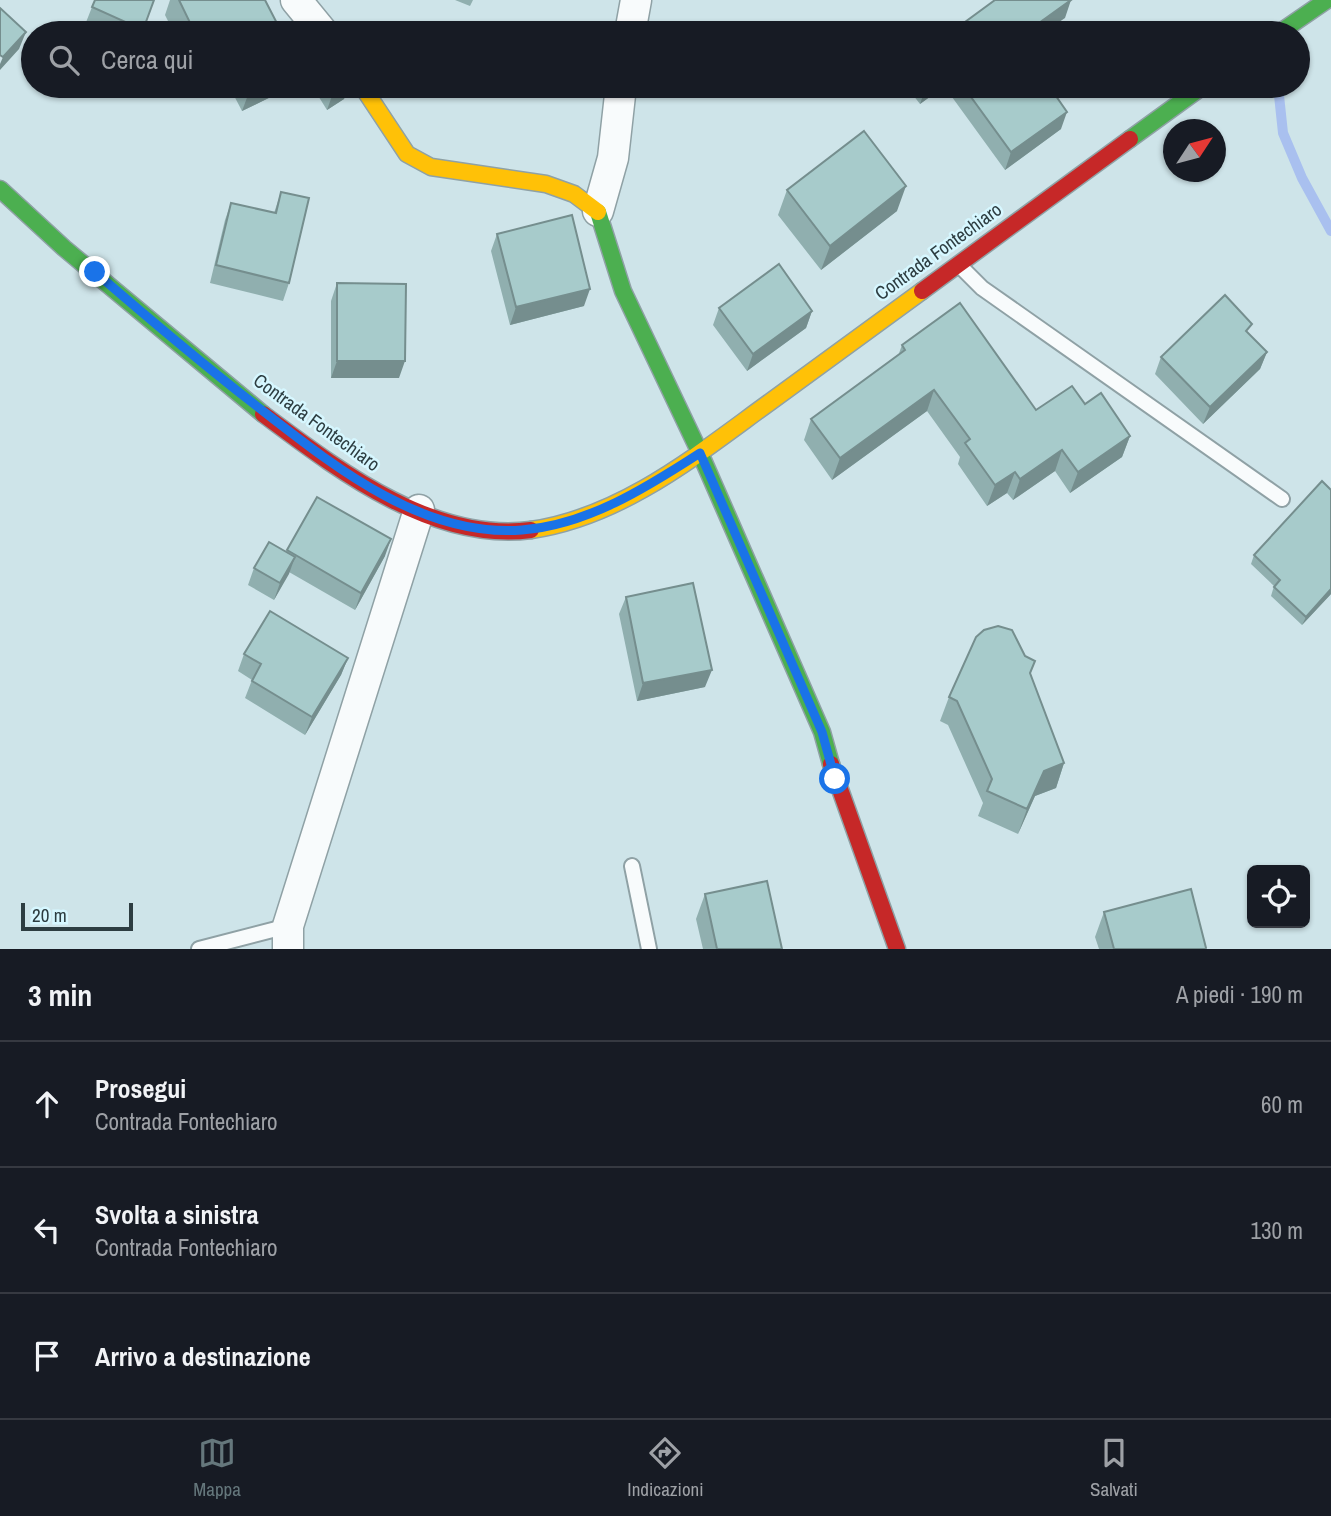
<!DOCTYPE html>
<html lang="it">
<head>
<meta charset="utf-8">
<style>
  :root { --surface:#171b24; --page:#20242c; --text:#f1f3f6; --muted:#9ea1a6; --line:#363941; --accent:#65777c }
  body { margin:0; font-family:"Archivo Narrow",sans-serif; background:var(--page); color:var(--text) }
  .controls { position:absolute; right:21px; bottom:21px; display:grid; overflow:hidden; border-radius:10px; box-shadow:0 2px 5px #0004 }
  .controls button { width:63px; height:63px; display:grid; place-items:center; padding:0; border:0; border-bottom:2px solid var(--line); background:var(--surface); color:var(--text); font:35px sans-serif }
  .compass { position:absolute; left:1163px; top:119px; width:63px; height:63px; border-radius:50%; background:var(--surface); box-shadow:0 2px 5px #0004; rotate:54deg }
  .scale { position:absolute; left:21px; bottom:18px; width:112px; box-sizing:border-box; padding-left:7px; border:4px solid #2d3d41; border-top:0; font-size:19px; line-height:24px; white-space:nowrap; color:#2d3d41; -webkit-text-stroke:5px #d6f7ff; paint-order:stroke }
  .stop { position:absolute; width:21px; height:21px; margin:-16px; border:5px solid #1a73e8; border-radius:50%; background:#fff }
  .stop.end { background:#1a73e8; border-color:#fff; box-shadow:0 2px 7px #0008 }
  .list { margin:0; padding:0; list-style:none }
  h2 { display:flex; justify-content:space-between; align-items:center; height:91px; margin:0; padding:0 28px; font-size:30px }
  h2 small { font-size:23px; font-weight:400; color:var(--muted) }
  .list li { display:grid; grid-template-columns:46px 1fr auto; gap:21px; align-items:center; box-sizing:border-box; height:126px; padding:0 28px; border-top:2px solid var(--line) }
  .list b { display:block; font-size:26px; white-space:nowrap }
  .list p { margin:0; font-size:23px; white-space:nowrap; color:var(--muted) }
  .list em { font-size:23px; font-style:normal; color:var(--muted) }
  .icon { flex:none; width:38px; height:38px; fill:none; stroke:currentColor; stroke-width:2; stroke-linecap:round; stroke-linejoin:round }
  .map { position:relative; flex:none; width:1331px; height:949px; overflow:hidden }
  .search { position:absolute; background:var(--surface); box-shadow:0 2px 5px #0004; left:21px; right:21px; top:21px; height:77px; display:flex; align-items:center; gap:18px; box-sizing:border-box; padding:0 24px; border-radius:38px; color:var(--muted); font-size:26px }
  .sheet { height:469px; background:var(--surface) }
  nav { display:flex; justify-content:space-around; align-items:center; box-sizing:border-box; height:98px; border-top:2px solid var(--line); background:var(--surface); font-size:19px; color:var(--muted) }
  nav a { display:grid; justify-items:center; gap:4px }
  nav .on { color:var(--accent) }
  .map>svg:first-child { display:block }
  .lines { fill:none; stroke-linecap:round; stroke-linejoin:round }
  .stream { stroke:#a9c0ef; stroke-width:10 }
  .lane-casing { stroke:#8fa1a5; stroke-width:18 }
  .street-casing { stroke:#8fa1a5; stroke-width:33 }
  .fast-casing { stroke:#8fa1a5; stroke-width:19 }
  .slow-casing { stroke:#8fa1a5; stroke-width:19 }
  .jam-casing { stroke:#8fa1a5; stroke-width:19 }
  .lane { stroke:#f8fbfc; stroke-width:14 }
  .street { stroke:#f8fbfc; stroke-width:30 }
  .fast { stroke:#4caf50; stroke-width:16 }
  .slow { stroke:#ffc107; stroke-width:16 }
  .jam { stroke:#c62828; stroke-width:16 }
  .wall { fill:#90afaf }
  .shaded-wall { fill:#758e8e }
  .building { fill:#a7cbcb; stroke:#758e8e; stroke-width:2 }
  .route { stroke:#1a73e8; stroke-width:9 }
  .labels { text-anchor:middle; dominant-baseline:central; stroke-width:5; stroke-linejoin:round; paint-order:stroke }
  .street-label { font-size:19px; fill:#2d3d41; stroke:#d6f7ff }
</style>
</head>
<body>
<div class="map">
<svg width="1331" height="949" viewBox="0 0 1331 949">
  <rect width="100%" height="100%" fill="#cee4e9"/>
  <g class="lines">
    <path class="stream" d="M1278,86L1283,133L1302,178L1331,231"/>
    <g class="lane-casing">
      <path id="lane" d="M960,266L982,288L1282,499
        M632,866L649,949
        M199,949L288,926"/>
    </g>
    <g class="street-casing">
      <path id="street" d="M296,0L323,33
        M630,33L636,0
        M598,211L613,158L621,86
        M288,949V926L419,510"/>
    </g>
    <g class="fast-casing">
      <path id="fast" d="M1279,33L1327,0
        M1130,139L1203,86
        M0,189L64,248L263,414
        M598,212L623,291L700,453L822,732L831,764"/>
    </g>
    <g class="slow-casing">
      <path id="slow" d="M362,86L407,154L431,167L546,184L574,194L598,212
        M531,530C622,517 698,454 770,402C821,365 871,328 922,291"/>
    </g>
    <g class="jam-casing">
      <path id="jam" d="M922,291L1130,139
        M263,414C337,469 432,543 531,530
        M831,764L897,949"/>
    </g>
    <use href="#lane" class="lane"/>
    <use href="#street" class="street"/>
    <use href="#fast" class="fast"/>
    <use href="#slow" class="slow"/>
    <use href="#jam" class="jam"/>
  </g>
  <path class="wall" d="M154,0L142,33H90L83,30L92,7Z
    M170,0H265L282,33H174L165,15Z
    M455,0H473L470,6Z
    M229,86H289V88L242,111Z
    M312,86H349L344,99L327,110Z
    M906,86H1049L1061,129L1005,170L944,86L920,104Z
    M787,190L897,211L821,270L778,215Z
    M281,192L289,283L283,301L210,283L225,220L231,203L274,213Z
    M497,234L584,306L510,325L491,251Z
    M337,283L399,378H331V301Z
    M719,308L812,311L806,328L747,371L713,325Z
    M1249,334L1267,352L1260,369L1203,424L1155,374L1161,357Z
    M902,345L1036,410L1085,404L1130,436L1122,457L1070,493L1055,471L1013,500L1007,493L987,506L958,464L960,457L927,411L832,480L804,440L811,419L898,356Z
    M317,497L385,556L355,610L289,572L274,600L248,585L254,568L286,552Z
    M1254,555L1331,594L1302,625L1271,596L1274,586L1251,564Z
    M626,597L705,687L637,701L619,614Z
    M244,654L348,658L341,675L305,735L245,698L252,680L238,671Z
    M1025,656L1035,661L1030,674L1064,763L1056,788L1035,796L1018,834L978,816L983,803L948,725L940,721L949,697Z
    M705,894L782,949H703L696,919Z
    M1104,912L1206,949H1099L1095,937Z"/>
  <path class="shaded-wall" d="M1071,0L1065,18L1043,33H1025Z
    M26,32L19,49L0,70V64L3,57Z
    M253,86H289V88L242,111L251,87Z
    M344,86H349L344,99L327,110L333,93Z
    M927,86H945L920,104L926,87Z
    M1067,112L1061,129L1005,170L1011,152Z
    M906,186L897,211L821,270L830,246Z
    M590,289L584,306L510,325L516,307Z
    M812,311L806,328L747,371L753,354Z
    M1267,352L1260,369L1203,424L1210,407Z
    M337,361H405L399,378H331Z
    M934,390L927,411L832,480L840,458Z
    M1130,436L1122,457L1070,493L1078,472Z
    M1062,450L1055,471L1013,500L1020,479Z
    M1015,472L1007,493L987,506L995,485Z
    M391,539L385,556L355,610L361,593Z
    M295,557L289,574L274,600L280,583Z
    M1331,589V594L1302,625L1306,617Z
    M348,658L341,675L305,735L312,717Z
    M712,670L705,687L637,701L643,683Z
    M1064,763L1056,788L1035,796L1018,834L1027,809L1044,771Z"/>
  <path class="building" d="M95,0H154L143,30L92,7Z
    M179,0H265L282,33H195Z
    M995,0H1071L1025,33H950Z
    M0,8L26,32L3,57L0,55Z
    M329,86H344L333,93Z
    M963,86H1049L1067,112L1011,152Z
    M864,131L906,186L830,246L787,190Z
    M281,192L309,198L289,283L216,265L231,203L276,213Z
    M572,215L590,289L516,307L497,234Z
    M779,264L812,311L753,354L719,308Z
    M337,283L406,284L405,361H337Z
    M1225,295L1252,324L1246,331L1267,352L1210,407L1161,357Z
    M960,303L1036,410L1072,386L1085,404L1101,393L1130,436L1078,472L1062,450L1020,479L1015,472L995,485L965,443L970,439L934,390L840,458L811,419L905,350L902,345Z
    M1322,481L1331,490V589L1306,617L1274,587L1280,580L1254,555Z
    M317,497L391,539L361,593L287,550Z
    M269,542L295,557L280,583L254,568Z
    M693,583L712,670L643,683L626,597Z
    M270,611L348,658L312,717L252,681L261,664L244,654Z
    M998,626L1012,630L1025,656L1035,661L1030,673L1064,763L1044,771L1027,809L987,791L992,779L957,701L949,697L976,637L984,630Z
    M767,881L782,949H717L705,894Z
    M1191,889L1206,948L1205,949H1114L1104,912Z"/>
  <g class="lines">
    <path class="route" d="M95,272C147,317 200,362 254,404C330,463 420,538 522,530C587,525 646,488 700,453L822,732L835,779"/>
  </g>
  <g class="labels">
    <g class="street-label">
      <text transform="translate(938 251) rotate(-36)">Contrada Fontechiaro</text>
      <text transform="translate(317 422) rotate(36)">Contrada Fontechiaro</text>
    </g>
  </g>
</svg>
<div class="controls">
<button><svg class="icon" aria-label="locate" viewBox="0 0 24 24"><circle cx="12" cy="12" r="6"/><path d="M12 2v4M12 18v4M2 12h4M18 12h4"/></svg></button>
</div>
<svg class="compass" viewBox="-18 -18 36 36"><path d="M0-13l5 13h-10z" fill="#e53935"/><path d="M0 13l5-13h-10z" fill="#9ea1a6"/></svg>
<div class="scale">20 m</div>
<div class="stop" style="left:835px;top:779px"></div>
<div class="stop end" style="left:95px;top:272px"></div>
<div class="search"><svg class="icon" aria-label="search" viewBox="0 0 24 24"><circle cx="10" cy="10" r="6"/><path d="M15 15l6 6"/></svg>Cerca qui</div>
</div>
<section class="sheet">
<h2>3 min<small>A piedi · 190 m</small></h2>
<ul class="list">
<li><svg class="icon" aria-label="ahead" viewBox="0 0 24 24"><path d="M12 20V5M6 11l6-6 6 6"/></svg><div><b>Prosegui</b><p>Contrada Fontechiaro</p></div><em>60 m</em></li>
<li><svg class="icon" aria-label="left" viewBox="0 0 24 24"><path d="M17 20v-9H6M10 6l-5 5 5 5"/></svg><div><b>Svolta a sinistra</b><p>Contrada Fontechiaro</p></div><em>130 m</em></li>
<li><svg class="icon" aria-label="arrive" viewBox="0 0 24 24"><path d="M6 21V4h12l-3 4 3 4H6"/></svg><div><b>Arrivo a destinazione</b></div></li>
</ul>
</section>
<nav>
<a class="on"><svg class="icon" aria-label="map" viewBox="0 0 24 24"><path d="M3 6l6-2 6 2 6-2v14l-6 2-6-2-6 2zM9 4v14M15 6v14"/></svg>Mappa</a>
<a><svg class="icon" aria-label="directions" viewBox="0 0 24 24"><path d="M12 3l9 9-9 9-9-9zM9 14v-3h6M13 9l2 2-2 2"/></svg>Indicazioni</a>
<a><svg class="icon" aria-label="saved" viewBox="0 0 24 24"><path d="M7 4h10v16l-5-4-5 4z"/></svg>Salvati</a>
</nav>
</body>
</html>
